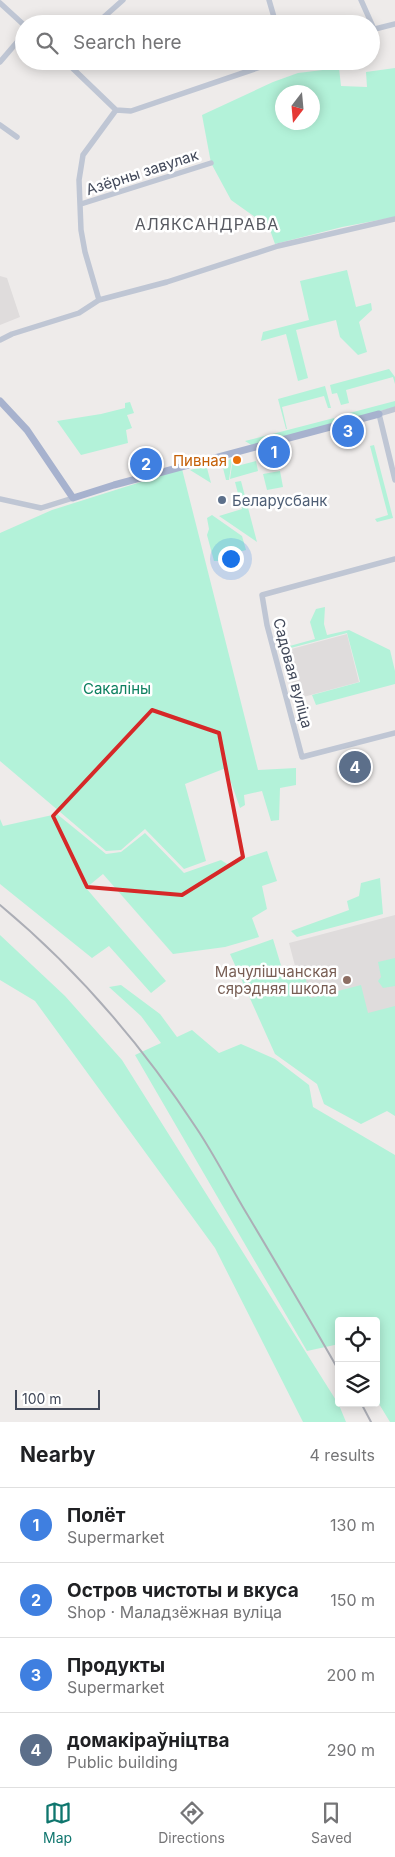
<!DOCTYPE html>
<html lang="en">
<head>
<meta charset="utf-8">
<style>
  :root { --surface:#fff; --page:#f6f6f6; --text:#202124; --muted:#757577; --line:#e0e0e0; --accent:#0f766e }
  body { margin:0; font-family:Inter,sans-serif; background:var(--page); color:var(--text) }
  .controls { position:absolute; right:15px; bottom:15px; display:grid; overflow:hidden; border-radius:5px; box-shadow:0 2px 12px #0003 }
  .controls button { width:45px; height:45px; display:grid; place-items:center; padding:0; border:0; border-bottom:1px solid var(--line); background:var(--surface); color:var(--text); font:25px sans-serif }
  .compass { position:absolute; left:275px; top:85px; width:45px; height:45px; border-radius:50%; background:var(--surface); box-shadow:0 2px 12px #0003; rotate:196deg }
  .scale { position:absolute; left:15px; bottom:12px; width:85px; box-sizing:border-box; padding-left:5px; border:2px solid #42495a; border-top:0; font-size:14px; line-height:18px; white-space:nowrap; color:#42495a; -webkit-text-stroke:4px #fff; paint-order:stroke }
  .you { position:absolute; left:230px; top:558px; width:18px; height:18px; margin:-12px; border:4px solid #fff; border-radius:50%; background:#1a73e8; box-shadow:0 0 0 8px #1a73e833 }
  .badge { display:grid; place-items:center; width:32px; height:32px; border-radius:50%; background:var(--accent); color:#fff; font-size:16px; font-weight:700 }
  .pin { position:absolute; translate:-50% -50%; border:2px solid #fff; box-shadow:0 1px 5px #0006 }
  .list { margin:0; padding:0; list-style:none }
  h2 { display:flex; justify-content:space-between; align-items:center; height:65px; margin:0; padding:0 20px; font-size:21px }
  h2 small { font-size:16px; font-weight:400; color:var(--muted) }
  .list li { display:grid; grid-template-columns:32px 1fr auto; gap:15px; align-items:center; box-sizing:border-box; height:75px; padding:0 20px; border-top:1px solid var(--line) }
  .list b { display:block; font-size:19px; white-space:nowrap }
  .list p { margin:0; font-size:16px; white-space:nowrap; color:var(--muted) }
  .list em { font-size:16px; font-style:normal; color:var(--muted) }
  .icon { flex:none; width:28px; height:28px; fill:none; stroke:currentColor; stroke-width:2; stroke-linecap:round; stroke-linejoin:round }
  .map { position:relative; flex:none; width:395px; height:1422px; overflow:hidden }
  .search { position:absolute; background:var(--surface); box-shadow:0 2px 12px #0003; left:15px; right:15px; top:15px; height:55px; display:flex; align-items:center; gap:12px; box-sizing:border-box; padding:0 18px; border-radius:28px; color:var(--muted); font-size:19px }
  .sheet { height:365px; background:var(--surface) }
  nav { display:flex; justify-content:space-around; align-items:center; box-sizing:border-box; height:70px; border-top:1px solid var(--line); background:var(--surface); font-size:14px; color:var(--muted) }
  nav a { display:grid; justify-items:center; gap:2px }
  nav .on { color:var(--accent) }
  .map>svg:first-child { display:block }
  .education { fill:#dfdcdc }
  .green { fill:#b3f2d9; fill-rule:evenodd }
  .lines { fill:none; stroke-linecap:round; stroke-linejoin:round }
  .minor { stroke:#bfc6d4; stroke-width:5.5 }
  .major { stroke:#a7b2ce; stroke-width:7 }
  .rail { stroke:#acaeb6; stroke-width:2 }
  .marked { fill:none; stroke:#d62828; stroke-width:4; stroke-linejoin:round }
  .food-dot { fill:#e8710a; stroke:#fff; stroke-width:2 }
  .service-dot { fill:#5c6f8a; stroke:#fff; stroke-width:2 }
  .education-dot { fill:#8d6e63; stroke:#fff; stroke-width:2 }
  .labels { text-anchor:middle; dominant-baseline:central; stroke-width:5; stroke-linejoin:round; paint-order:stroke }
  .street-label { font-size:15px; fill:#42495a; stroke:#fff }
  .food-label { font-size:15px; fill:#c56008; stroke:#fff; text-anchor:end }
  .service-label { font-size:15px; fill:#4e5e75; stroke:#fff; text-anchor:start }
  .park-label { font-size:15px; fill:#0e8060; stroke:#fff }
  .education-label { font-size:15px; fill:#785e54; stroke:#fff; text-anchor:end }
  .neighbourhood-label { font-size:16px; letter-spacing:1px; fill:#575961; stroke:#fff }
</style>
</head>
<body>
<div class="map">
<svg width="395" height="1422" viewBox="0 0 395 1422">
  <rect width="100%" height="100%" fill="#eeebea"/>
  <path class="education" d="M0,276L7,278L20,317L0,325Z
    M347,634L359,682L296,699L284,651Z
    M395,915V1016L314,1038L289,943Z"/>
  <path class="green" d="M339,68L341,86L367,87L366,72L395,68V217L342,227L275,244L269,227L231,200L211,163L202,115L273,82L298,73ZM282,92H312V122H282Z
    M347,270L356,307L371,303L372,310L359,322L367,352L358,355L340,337L336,320L296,330L308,378L298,381L286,334L261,341L263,332L309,320L300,281Z
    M389,369L395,377V384L393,377L346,390L349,403L341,405L337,393L332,394L330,385Z
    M325,386L331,408H328L324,396L282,407L287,429H286L278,399Z
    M395,401V407L340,422L338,416Z
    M130,402L134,413L127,415L132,428L126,430L128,443L81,455L57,421L101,414L125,408V403Z
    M334,418L335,424L253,446L245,441Z
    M374,445L393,518L377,522L375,519L388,515L370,446Z
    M233,458H235L237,466L256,461L258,471L230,479Z
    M232,459L229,480H226L222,464L207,468L211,483L190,470Z
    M182,469L258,770L296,768V785L280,788L279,820L271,821L262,791L244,795L245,805L240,808L226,768L185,784L206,861L184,869L145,829L121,850L106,851L0,761V533L52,510Z
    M280,471L283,487L267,490L263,474Z
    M241,481L257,542L219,516L242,509L235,482Z
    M212,515L242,536L246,550L223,556L224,561H214L207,535L209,529L207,518Z
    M325,607L324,624L327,635L349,630L390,650L395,671V684L316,705L312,695L360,682L347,633L287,649L286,647L315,639L310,622L316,609Z
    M57,814L106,854L121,852L145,833L184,873L221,860L227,864L267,851L277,881L262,886L267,909L252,918L259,937L225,947L173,954L103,874L86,888L166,981L151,993L109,946L92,958L0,884V819L3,826Z
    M380,878L383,914L297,937L291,931L349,910L347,901L359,896L361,883Z
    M0,935L65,996L122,1060L339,1405L346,1422H303L215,1248L35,1001L0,980Z
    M273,939L283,972L305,977L311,998L361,985L368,1013L395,1006V1116L387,1111L361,1124L324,1104L317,1084L275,1054L230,954Z
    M395,958V986L383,988L378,981L381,977L378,962Z
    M121,985L160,1014L177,1037L192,1030L219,1053L241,1044L275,1059L309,1085L313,1107L395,1155V1422H390L376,1399V1321H339V1344L307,1351L135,1055L161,1043L141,1016L109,987Z"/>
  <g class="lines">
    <path class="minor" d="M269,0L276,24
      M361,0L374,29
      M0,3L24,25
      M96,24L123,0
      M371,30L395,24
      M65,61L116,110
      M0,62L24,34
      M116,110L131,111L278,61
      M0,125L17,137
      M81,204L211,163
      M99,300L85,252L81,230L79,180L83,155L116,110
      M0,340L12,334L79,313L99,300L167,282L278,246L395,219
      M395,409L379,414L395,480
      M0,499L41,508L73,498
      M395,559L262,595L267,625L302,757L395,733"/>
    <path class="major" d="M0,401L27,430L73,498L114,485L379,414"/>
    <path class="rail" d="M0,905C77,969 142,1045 197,1129C215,1156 230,1186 247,1214C278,1266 309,1318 339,1371
      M361,1403L371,1422"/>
  </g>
  <path class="marked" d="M152,710L219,733L243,857L182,895L87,887L53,816Z"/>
  <circle class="food-dot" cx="237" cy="460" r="5"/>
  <circle class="service-dot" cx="222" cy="500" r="5"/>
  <circle class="education-dot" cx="347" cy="980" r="5"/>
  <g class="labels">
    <g class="street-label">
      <text transform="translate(142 172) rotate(-18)">Азёрны завулак</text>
      <text transform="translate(293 673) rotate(75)">Садовая вуліца</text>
    </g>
    <g class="food-label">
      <text x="227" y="460">Пивная</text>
    </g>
    <g class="service-label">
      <text x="232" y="500">Беларусбанк</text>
    </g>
    <g class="park-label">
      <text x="117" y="688">Сакаліны</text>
    </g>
    <g class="education-label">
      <text x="337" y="971">Мачулішчанская<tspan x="337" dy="17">сярэдняя школа</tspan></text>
    </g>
    <g class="neighbourhood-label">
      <text x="207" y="224">АЛЯКСАНДРАВА</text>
    </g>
  </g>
</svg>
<div class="controls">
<button><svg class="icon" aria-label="locate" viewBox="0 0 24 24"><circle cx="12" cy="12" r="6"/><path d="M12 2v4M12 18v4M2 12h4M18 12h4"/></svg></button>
<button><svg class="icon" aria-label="layers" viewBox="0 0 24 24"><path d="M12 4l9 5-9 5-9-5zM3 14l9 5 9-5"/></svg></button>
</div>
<svg class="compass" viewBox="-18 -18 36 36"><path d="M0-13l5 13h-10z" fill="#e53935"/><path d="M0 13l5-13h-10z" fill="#757577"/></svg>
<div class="scale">100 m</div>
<div class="you"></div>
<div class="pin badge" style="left:274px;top:452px;background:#3f7fe0">1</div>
<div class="pin badge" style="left:146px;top:464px;background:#3f7fe0">2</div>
<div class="pin badge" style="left:348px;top:431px;background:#3f7fe0">3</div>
<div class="pin badge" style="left:355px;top:767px;background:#5c6f8a">4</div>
<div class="search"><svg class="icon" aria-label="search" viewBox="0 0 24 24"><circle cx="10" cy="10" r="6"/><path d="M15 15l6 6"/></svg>Search here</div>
</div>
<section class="sheet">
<h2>Nearby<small>4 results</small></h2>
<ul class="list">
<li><span class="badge" style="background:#3f7fe0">1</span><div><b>Полёт</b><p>Supermarket</p></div><em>130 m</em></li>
<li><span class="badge" style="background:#3f7fe0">2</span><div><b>Остров чистоты и вкуса</b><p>Shop · Маладзёжная вуліца</p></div><em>150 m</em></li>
<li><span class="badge" style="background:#3f7fe0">3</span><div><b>Продукты</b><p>Supermarket</p></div><em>200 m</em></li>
<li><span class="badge" style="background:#5c6f8a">4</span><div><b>домакіраўніцтва</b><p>Public building</p></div><em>290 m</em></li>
</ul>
</section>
<nav>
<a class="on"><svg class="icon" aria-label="map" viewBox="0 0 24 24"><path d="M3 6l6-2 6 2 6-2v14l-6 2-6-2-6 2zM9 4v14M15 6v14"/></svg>Map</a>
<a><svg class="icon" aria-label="directions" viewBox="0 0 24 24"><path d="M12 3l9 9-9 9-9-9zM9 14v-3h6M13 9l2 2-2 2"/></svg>Directions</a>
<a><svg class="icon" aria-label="saved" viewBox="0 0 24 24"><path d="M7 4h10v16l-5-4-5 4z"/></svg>Saved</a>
</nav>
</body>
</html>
